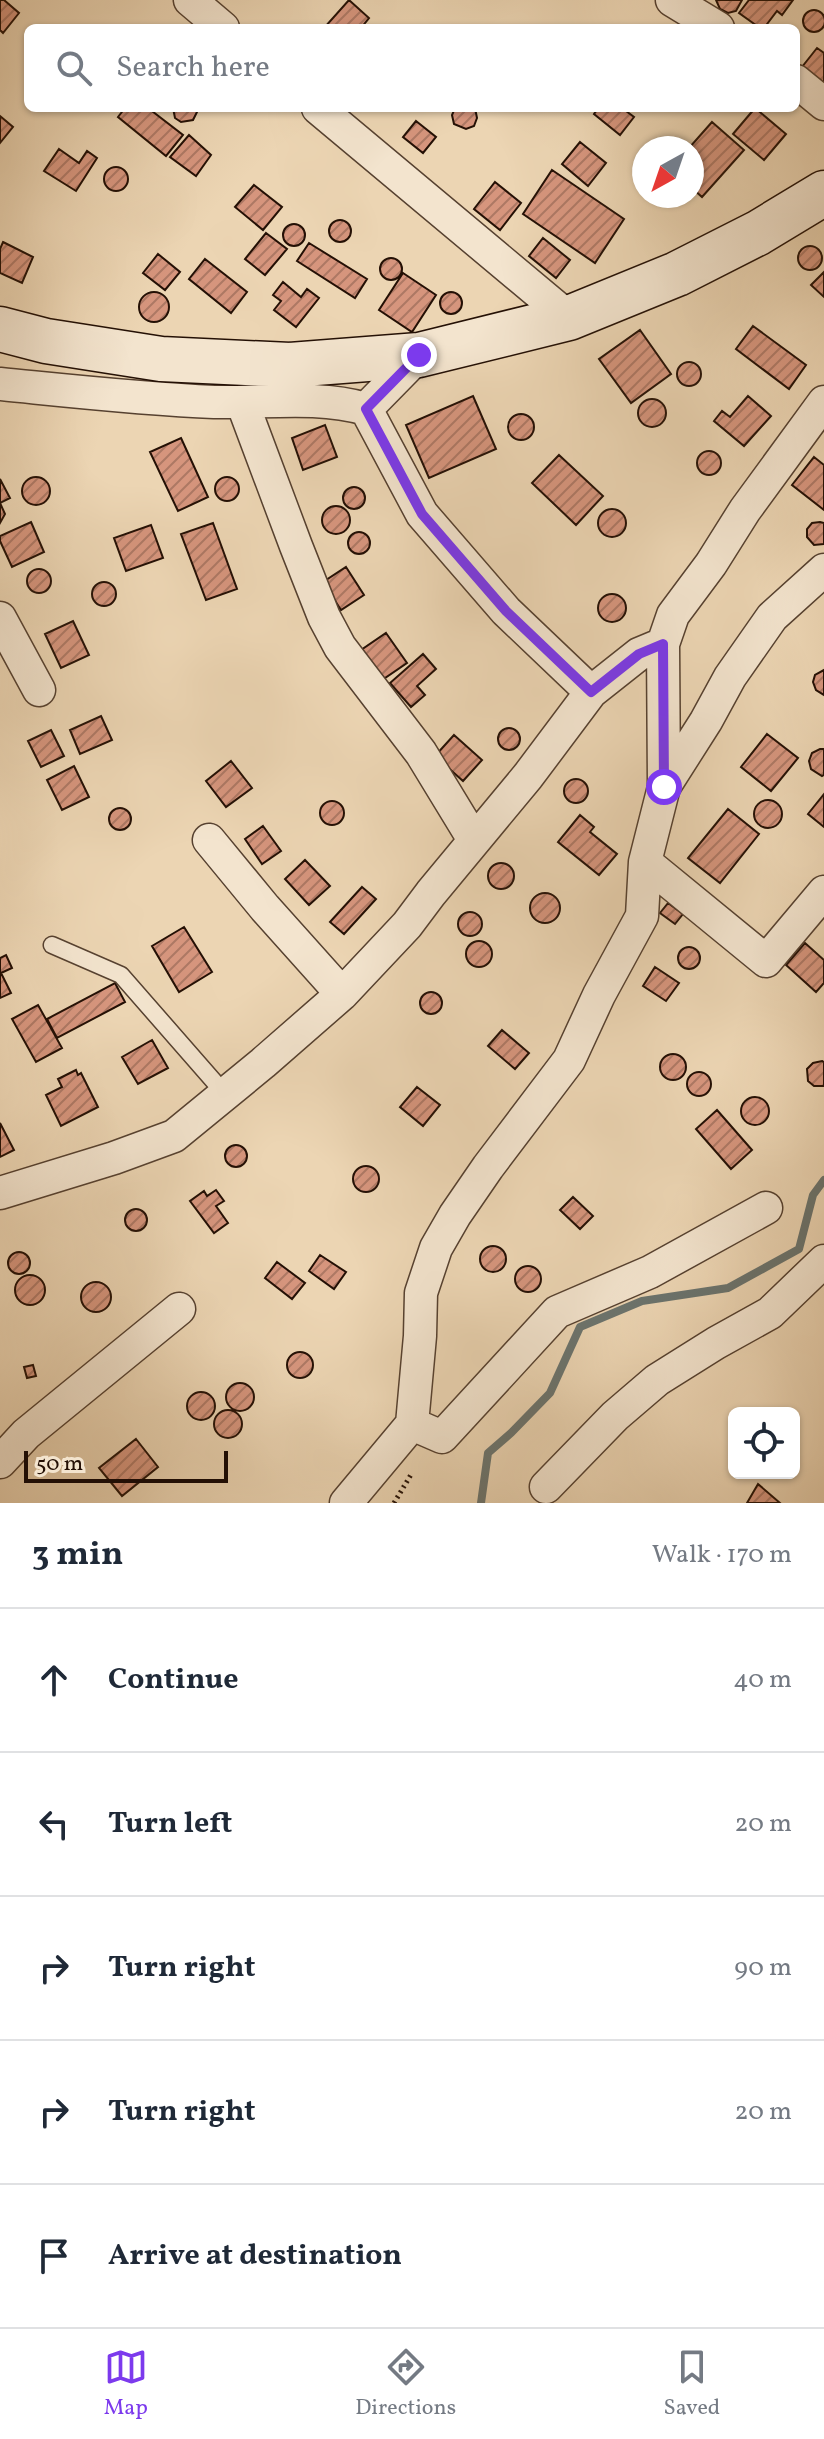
<!DOCTYPE html>
<html lang="en">
<head>
<meta charset="utf-8">
<style>
  :root { --surface:#fff; --page:#f2f2f3; --text:#1f2937; --muted:#747a83; --line:#e0e1e3; --accent:#7c3aed }
  body { margin:0; font-family:Vollkorn,serif; background:var(--page); color:var(--text) }
  .controls { position:absolute; right:24px; bottom:24px; display:grid; overflow:hidden; border-radius:12px; box-shadow:0 2px 6px #0004 }
  .controls button { width:72px; height:72px; display:grid; place-items:center; padding:0; border:0; border-bottom:2px solid var(--line); background:var(--surface); color:var(--text); font:40px sans-serif }
  .compass { position:absolute; left:632px; top:136px; width:72px; height:72px; border-radius:50%; background:var(--surface); box-shadow:0 2px 6px #0004; rotate:220deg }
  .scale { position:absolute; left:24px; bottom:20px; width:204px; box-sizing:border-box; padding-left:8px; border:4px solid #241005; border-top:0; font-size:22px; line-height:28px; white-space:nowrap; color:#241005; -webkit-text-stroke:6px #f3e4ce; paint-order:stroke }
  .stop { position:absolute; width:24px; height:24px; margin:-18px; border:6px solid #7c3aed; border-radius:50%; background:#fff }
  .stop.end { background:#7c3aed; border-color:#fff; box-shadow:0 2px 8px #0008 }
  .list { margin:0; padding:0; list-style:none }
  h2 { display:flex; justify-content:space-between; align-items:center; height:104px; margin:0; padding:0 32px; font-size:34px }
  h2 small { font-size:26px; font-weight:400; color:var(--muted) }
  .list li { display:grid; grid-template-columns:52px 1fr auto; gap:24px; align-items:center; box-sizing:border-box; height:144px; padding:0 32px; border-top:2px solid var(--line) }
  .list b { display:block; font-size:30px; white-space:nowrap }
  .list em { font-size:26px; font-style:normal; color:var(--muted) }
  .icon { flex:none; width:44px; height:44px; fill:none; stroke:currentColor; stroke-width:2; stroke-linecap:round; stroke-linejoin:round }
  .map { position:relative; flex:none; width:824px; height:1503px; overflow:hidden }
  .search { position:absolute; background:var(--surface); box-shadow:0 2px 6px #0004; left:24px; right:24px; top:24px; height:88px; display:flex; align-items:center; gap:20px; box-sizing:border-box; padding:0 28px; border-radius:12px; color:var(--muted); font-size:30px }
  .sheet { height:824px; background:var(--surface) }
  nav { display:flex; justify-content:space-around; align-items:center; box-sizing:border-box; height:112px; border-top:2px solid var(--line); background:var(--surface); font-size:22px; color:var(--muted) }
  nav a { display:grid; justify-items:center; gap:4px }
  nav .on { color:var(--accent) }
  .map>svg:first-child { display:block }
  .lines { fill:none; stroke-linecap:round; stroke-linejoin:round }
  .stream { stroke:#6b746e; stroke-width:8 }
  .building { fill:url(#building-hatch); stroke:#241005; stroke-width:2 }
  .lane-casing { stroke:#564130; stroke-width:19 }
  .street-casing { stroke:#564130; stroke-width:35 }
  .secondary-casing { stroke:#241005; stroke-width:47 }
  .path { stroke:#241005; stroke-width:5; stroke-dasharray:2 4; stroke-linecap:butt }
  .lane { stroke:#f3e4ce; stroke-width:16 }
  .street { stroke:#f3e4ce; stroke-width:32 }
  .secondary { stroke:#f3e4ce; stroke-width:44 }
  .route { stroke:#7c3aed; stroke-width:10 }
</style>
</head>
<body>
<div class="map">
<svg width="824" height="1503" viewBox="0 0 824 1503">
  <defs>
    <pattern id="building-hatch" width="6" height="6" patternUnits="userSpaceOnUse" patternTransform="scale(2)"><rect width="6" height="6" fill="#d6957d"/><path d="M-1 1l2-2M0 6l6-6M5 7l2-2" fill="none" stroke="#ad7864"/></pattern>
  </defs>
  <rect width="100%" height="100%" fill="#ecd5b3"/>
  <filter id="stains"><feTurbulence type="fractalNoise" baseFrequency=".0025" numOctaves="4"/><feColorMatrix values="0 0 0 0 .2 0 0 0 0 .09 0 0 0 0 .02 0 0 0 .5 -.17"/></filter>
  <radialGradient id="worn" r=".72"><stop offset=".6" stop-color="#630" stop-opacity="0"/><stop offset="1" stop-color="#630" stop-opacity=".3"/></radialGradient>
  <g class="lines">
    <path class="stream" d="M481,1503L488,1453L511,1433L550,1393L580,1327L642,1301L728,1288L799,1249L813,1195L824,1180"/>
  </g>
  <path class="building" d="M0,0H4L19,13L3,33L0,30Z
    M349,0L369,18L361,28H324Z
    M716,0H742L736,11L728,13L720,9Z
    M749,0H793L782,15L777,11L764,28H760L739,13Z
    M803 21a11 11 0 1 1 22 0a11 11 0 1 1-22 0Z
    M817,48L824,53V93L798,72Z
    M125,108H148L183,135L166,156L118,117Z
    M173,108H197V112L193,120L181,122L175,118Z
    M455,108H475L477,118L474,126L466,129L454,124L452,115Z
    M598,108H622L634,117L620,135L594,114Z
    M755,108L786,134L764,160L733,134Z
    M0,116L13,127L0,143Z
    M416,121L436,137L423,153L403,137Z
    M712,122L744,150L702,197L692,188V148H689Z
    M189,135L211,155L196,176L170,157Z
    M580,142L606,163L588,186L562,164Z
    M59,149L79,163L87,151L97,158L76,191L44,171Z
    M104 179a12 12 0 1 1 24 0a12 12 0 1 1-24 0Z
    M552,170L624,219L595,263L523,214Z
    M495,182L521,203L500,230L474,209Z
    M254,185L282,207L263,230L235,207Z
    M329 231a11 11 0 1 1 22 0a11 11 0 1 1-22 0Z
    M283 235a11 11 0 1 1 22 0a11 11 0 1 1-22 0Z
    M266,233L287,249L265,275L245,259Z
    M543,238L570,260L556,278L529,256Z
    M3,242L33,257L22,283L0,273V249Z
    M309,243L367,279L355,298L297,261Z
    M798 258a12 12 0 1 1 24 0a12 12 0 1 1-24 0Z
    M158,254L180,272L165,290L143,273Z
    M380 269a11 11 0 1 1 22 0a11 11 0 1 1-22 0Z
    M205,259L247,292L231,313L189,279Z
    M824,272V297L811,285Z
    M403,273L436,295L412,332L379,310Z
    M283,282L301,297L307,289L319,298L296,327L274,310L281,301L273,295Z
    M440 303a11 11 0 1 1 22 0a11 11 0 1 1-22 0Z
    M139 307a15 15 0 1 1 30 0a15 15 0 1 1-30 0Z
    M753,326L806,365L789,389L736,349Z
    M640,330L671,374L631,403L599,359Z
    M677 374a12 12 0 1 1 24 0a12 12 0 1 1-24 0Z
    M473,396L496,449L429,478L406,425Z
    M748,396L771,416L744,446L714,421L722,411L730,417Z
    M638 413a14 14 0 1 1 28 0a14 14 0 1 1-28 0Z
    M508 427a13 13 0 1 1 26 0a13 13 0 1 1-26 0Z
    M325,425L337,457L303,470L292,438Z
    M181,438L208,497L178,511L150,452Z
    M697 463a12 12 0 1 1 24 0a12 12 0 1 1-24 0Z
    M559,455L603,496L576,525L532,483Z
    M814,457L824,465V510L792,485Z
    M22 491a14 14 0 1 1 28 0a14 14 0 1 1-28 0Z
    M215 489a12 12 0 1 1 24 0a12 12 0 1 1-24 0Z
    M0,479L10,498L0,503Z
    M343 498a11 11 0 1 1 22 0a11 11 0 1 1-22 0Z
    M0,503L5,514L0,523Z
    M322 520a14 14 0 1 1 28 0a14 14 0 1 1-28 0Z
    M598 523a14 14 0 1 1 28 0a14 14 0 1 1-28 0Z
    M31,522L44,552L12,567L0,541V536Z
    M820,522L824,523V544L814,545L807,537V529L812,523Z
    M213,523L237,589L206,600L181,534Z
    M151,525L163,558L126,571L114,538Z
    M348 543a11 11 0 1 1 22 0a11 11 0 1 1-22 0Z
    M346,567L364,595L341,610L323,582Z
    M27 581a12 12 0 1 1 24 0a12 12 0 1 1-24 0Z
    M92 594a12 12 0 1 1 24 0a12 12 0 1 1-24 0Z
    M598 608a14 14 0 1 1 28 0a14 14 0 1 1-28 0Z
    M73,621L89,655L61,668L45,634Z
    M386,633L407,663L382,680L361,650Z
    M423,654L436,669L417,686L425,695L411,707L390,683Z
    M824,670V695L816,690L813,682L815,675Z
    M101,716L112,740L80,754L70,730Z
    M498 739a11 11 0 1 1 22 0a11 11 0 1 1-22 0Z
    M51,730L64,756L41,767L28,741Z
    M767,734L798,758L771,791L741,767Z
    M454,735L482,760L463,781L435,756Z
    M820,749H824V775L822,776L811,769L809,761L812,753Z
    M231,761L252,788L226,807L206,781Z
    M74,766L89,797L62,810L47,780Z
    M564 791a12 12 0 1 1 24 0a12 12 0 1 1-24 0Z
    M824,794V827L808,814Z
    M754 814a14 14 0 1 1 28 0a14 14 0 1 1-28 0Z
    M320 813a12 12 0 1 1 24 0a12 12 0 1 1-24 0Z
    M109 819a11 11 0 1 1 22 0a11 11 0 1 1-22 0Z
    M728,809L759,834L720,883L688,858Z
    M580,815L594,827L590,832L617,854L599,875L558,842Z
    M263,826L281,851L262,864L245,839Z
    M305,860L330,886L309,905L285,879Z
    M488 876a13 13 0 1 1 26 0a13 13 0 1 1-26 0Z
    M362,887L376,899L344,934L330,922Z
    M530 908a15 15 0 1 1 30 0a15 15 0 1 1-30 0Z
    M668,903L683,914L675,924L660,913Z
    M458 924a12 12 0 1 1 24 0a12 12 0 1 1-24 0Z
    M184,927L212,972L179,992L152,946Z
    M466 954a13 13 0 1 1 26 0a13 13 0 1 1-26 0Z
    M805,943L824,960V983L816,992L786,965Z
    M678 958a11 11 0 1 1 22 0a11 11 0 1 1-22 0Z
    M6,955L12,968L1,973L11,993L0,998V958Z
    M655,967L679,983L666,1001L643,986Z
    M115,983L125,1002L57,1038L47,1019Z
    M420 1003a11 11 0 1 1 22 0a11 11 0 1 1-22 0Z
    M38,1005L62,1048L36,1062L12,1019Z
    M502,1030L529,1053L515,1069L488,1046Z
    M152,1040L168,1068L138,1084L122,1057Z
    M660 1067a13 13 0 1 1 26 0a13 13 0 1 1-26 0Z
    M822,1061L824,1062V1086H814L808,1081L807,1069L813,1063Z
    M76,1070L78,1075L81,1073L98,1107L61,1126L46,1095L62,1087L58,1079Z
    M687 1084a12 12 0 1 1 24 0a12 12 0 1 1-24 0Z
    M417,1087L440,1105L423,1126L400,1107Z
    M741 1111a14 14 0 1 1 28 0a14 14 0 1 1-28 0Z
    M717,1110L752,1150L731,1169L696,1129Z
    M0,1123L14,1150L0,1157Z
    M225 1156a11 11 0 1 1 22 0a11 11 0 1 1-22 0Z
    M353 1179a13 13 0 1 1 26 0a13 13 0 1 1-26 0Z
    M216,1190L224,1201L216,1206L228,1223L214,1233L190,1201L204,1191L207,1196Z
    M573,1197L593,1216L580,1229L560,1210Z
    M125 1220a11 11 0 1 1 22 0a11 11 0 1 1-22 0Z
    M480 1259a13 13 0 1 1 26 0a13 13 0 1 1-26 0Z
    M8 1263a11 11 0 1 1 22 0a11 11 0 1 1-22 0Z
    M320,1255L346,1272L334,1289L309,1271Z
    M277,1262L305,1283L292,1299L265,1278Z
    M515 1279a13 13 0 1 1 26 0a13 13 0 1 1-26 0Z
    M15 1290a15 15 0 1 1 30 0a15 15 0 1 1-30 0Z
    M81 1297a15 15 0 1 1 30 0a15 15 0 1 1-30 0Z
    M287 1365a13 13 0 1 1 26 0a13 13 0 1 1-26 0Z
    M33,1365L36,1376L27,1378L24,1367Z
    M226 1397a14 14 0 1 1 28 0a14 14 0 1 1-28 0Z
    M187 1406a14 14 0 1 1 28 0a14 14 0 1 1-28 0Z
    M214 1424a14 14 0 1 1 28 0a14 14 0 1 1-28 0Z
    M136,1439L158,1467L122,1496L99,1468Z
    M758,1484L780,1503H747Z"/>
  <g class="lines">
    <g class="lane-casing">
      <path id="lane" d="M52,945L121,975L225,1094"/>
    </g>
    <g class="street-casing">
      <path id="street" d="M190,0L223,28
        M672,0L718,28
        M796,81L824,104
        M318,108L569,318
        M0,384C71,391 142,399 214,402C265,403 318,395 366,409L422,514L506,611L591,692
        M242,402L296,546L324,617L340,647L421,753L474,840
        M366,409L419,355
        M0,618L39,690
        M664,787L706,721L730,677L772,617L824,570
        M209,840L265,908L342,994
        M645,862L766,961L824,892
        M0,1193L114,1158L174,1136L263,1063L342,994L407,925L431,893L528,776L591,692L639,654L663,644L673,615L711,564L745,510L824,402
        M412,1424L442,1437L557,1312L650,1272L766,1208
        M0,1462L26,1434L179,1309
        M546,1487L615,1416L657,1380L716,1343L770,1313L824,1261
        M346,1503L412,1424L420,1336L421,1293L436,1248L455,1215L488,1167L569,1060L599,995L642,916L645,862L664,787L663,644"/>
    </g>
    <g class="secondary-casing">
      <path id="secondary" d="M0,329L46,341L161,359L290,365L419,355L569,318L677,274L758,233L824,193"/>
    </g>
    <path class="path" d="M394,1503L412,1473"/>
    <use href="#lane" class="lane"/>
    <use href="#street" class="street"/>
    <use href="#secondary" class="secondary"/>
  </g>
  <g class="lines">
    <path class="route" d="M419,355L366,409L422,514L506,611L591,692L639,654L663,644L664,787"/>
  </g>
  <rect width="100%" height="100%" filter="url(#stains)"/>
  <rect width="100%" height="100%" fill="url(#worn)"/>
</svg>
<div class="controls">
<button><svg class="icon" aria-label="locate" viewBox="0 0 24 24"><circle cx="12" cy="12" r="6"/><path d="M12 2v4M12 18v4M2 12h4M18 12h4"/></svg></button>
</div>
<svg class="compass" viewBox="-18 -18 36 36"><path d="M0-13l5 13h-10z" fill="#e53935"/><path d="M0 13l5-13h-10z" fill="#747a83"/></svg>
<div class="scale">50 m</div>
<div class="stop" style="left:664px;top:787px"></div>
<div class="stop end" style="left:419px;top:355px"></div>
<div class="search"><svg class="icon" aria-label="search" viewBox="0 0 24 24"><circle cx="10" cy="10" r="6"/><path d="M15 15l6 6"/></svg>Search here</div>
</div>
<section class="sheet">
<h2>3 min<small>Walk · 170 m</small></h2>
<ul class="list">
<li><svg class="icon" aria-label="ahead" viewBox="0 0 24 24"><path d="M12 20V5M6 11l6-6 6 6"/></svg><div><b>Continue</b></div><em>40 m</em></li>
<li><svg class="icon" aria-label="left" viewBox="0 0 24 24"><path d="M17 20v-9H6M10 6l-5 5 5 5"/></svg><div><b>Turn left</b></div><em>20 m</em></li>
<li><svg class="icon" aria-label="right" viewBox="0 0 24 24"><path d="M7 20v-9h11M14 6l5 5-5 5"/></svg><div><b>Turn right</b></div><em>90 m</em></li>
<li><svg class="icon" aria-label="right" viewBox="0 0 24 24"><path d="M7 20v-9h11M14 6l5 5-5 5"/></svg><div><b>Turn right</b></div><em>20 m</em></li>
<li><svg class="icon" aria-label="arrive" viewBox="0 0 24 24"><path d="M6 21V4h12l-3 4 3 4H6"/></svg><div><b>Arrive at destination</b></div></li>
</ul>
</section>
<nav>
<a class="on"><svg class="icon" aria-label="map" viewBox="0 0 24 24"><path d="M3 6l6-2 6 2 6-2v14l-6 2-6-2-6 2zM9 4v14M15 6v14"/></svg>Map</a>
<a><svg class="icon" aria-label="directions" viewBox="0 0 24 24"><path d="M12 3l9 9-9 9-9-9zM9 14v-3h6M13 9l2 2-2 2"/></svg>Directions</a>
<a><svg class="icon" aria-label="saved" viewBox="0 0 24 24"><path d="M7 4h10v16l-5-4-5 4z"/></svg>Saved</a>
</nav>
</body>
</html>
